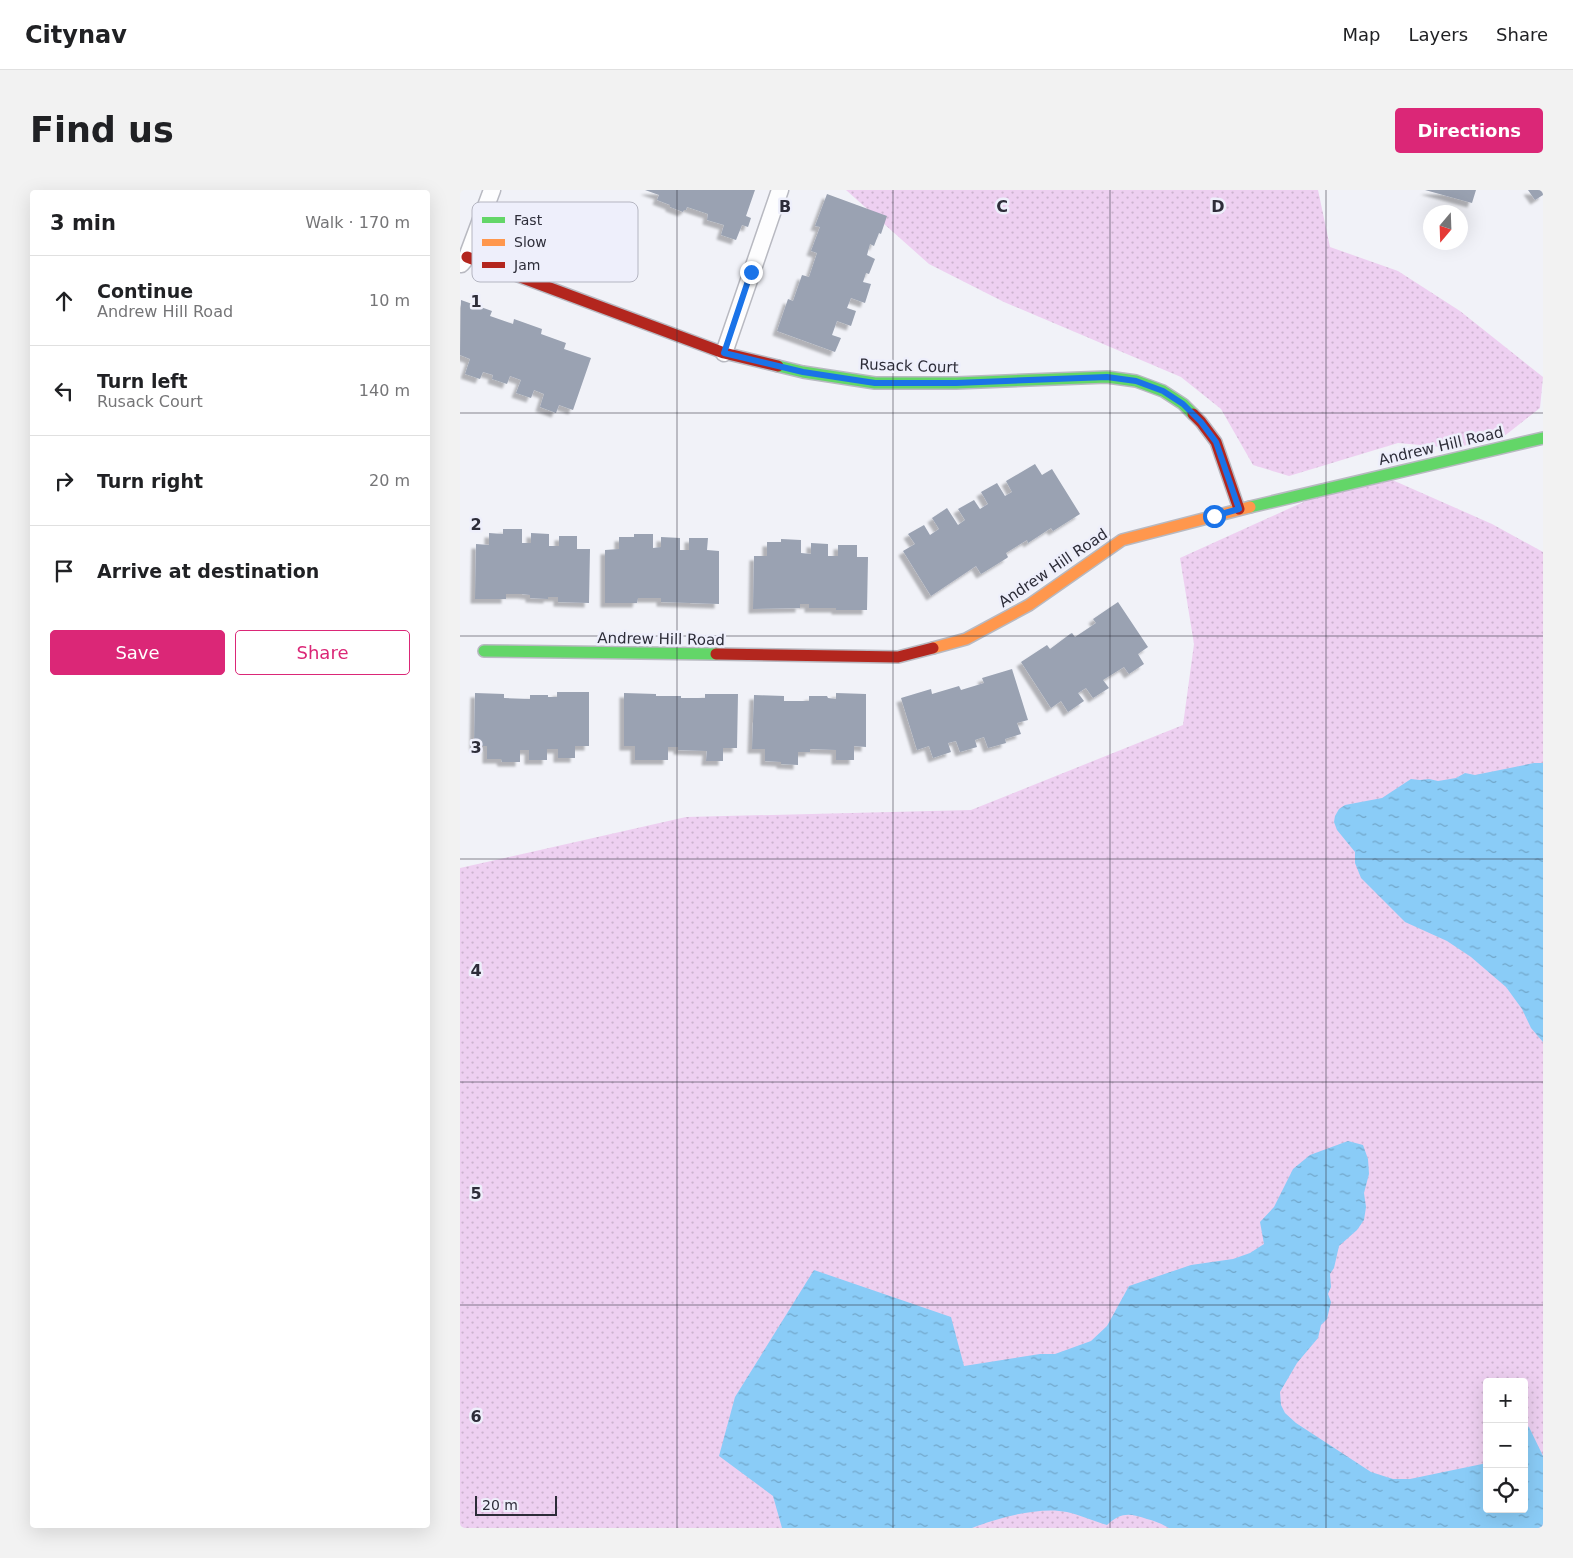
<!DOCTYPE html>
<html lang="en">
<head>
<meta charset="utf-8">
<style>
  :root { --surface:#fff; --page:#f2f2f2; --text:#202124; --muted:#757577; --line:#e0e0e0; --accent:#db2777 }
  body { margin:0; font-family:"DejaVu Sans",sans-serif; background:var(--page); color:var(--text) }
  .controls { position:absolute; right:15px; bottom:15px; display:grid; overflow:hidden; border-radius:5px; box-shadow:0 5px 20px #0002 }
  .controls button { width:45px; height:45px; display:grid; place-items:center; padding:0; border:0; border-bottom:1px solid var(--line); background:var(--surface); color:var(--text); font:25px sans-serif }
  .compass { position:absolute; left:963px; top:15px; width:45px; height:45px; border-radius:50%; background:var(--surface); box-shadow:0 5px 20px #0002; rotate:199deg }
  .scale { position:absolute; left:15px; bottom:12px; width:82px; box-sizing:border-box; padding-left:5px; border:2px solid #2d2d39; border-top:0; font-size:14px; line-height:18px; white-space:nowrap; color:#2d2d39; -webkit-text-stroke:4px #eeeffb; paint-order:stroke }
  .stop { position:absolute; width:15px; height:15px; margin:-11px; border:4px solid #1a73e8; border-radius:50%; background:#fff }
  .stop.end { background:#1a73e8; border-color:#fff; box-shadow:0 1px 5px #0008 }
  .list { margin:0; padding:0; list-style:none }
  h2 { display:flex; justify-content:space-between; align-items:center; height:65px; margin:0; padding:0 20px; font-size:21px }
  h2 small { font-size:16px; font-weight:400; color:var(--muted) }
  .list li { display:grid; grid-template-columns:32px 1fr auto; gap:15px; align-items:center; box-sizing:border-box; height:90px; padding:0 20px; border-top:1px solid var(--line) }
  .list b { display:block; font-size:19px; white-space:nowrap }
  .list p { margin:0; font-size:16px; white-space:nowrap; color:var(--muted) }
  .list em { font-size:16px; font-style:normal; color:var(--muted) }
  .actions { display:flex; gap:10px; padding:15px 20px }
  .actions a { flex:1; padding:11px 0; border:1px solid var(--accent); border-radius:5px; text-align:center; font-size:18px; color:var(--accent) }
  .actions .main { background:var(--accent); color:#fff }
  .icon { flex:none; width:28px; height:28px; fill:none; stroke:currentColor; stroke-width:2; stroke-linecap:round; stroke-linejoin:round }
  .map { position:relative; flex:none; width:1083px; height:1338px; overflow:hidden; border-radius:5px }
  header { display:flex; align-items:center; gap:30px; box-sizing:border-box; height:70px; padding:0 25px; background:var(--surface); border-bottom:1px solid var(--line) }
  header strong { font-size:24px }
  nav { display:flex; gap:28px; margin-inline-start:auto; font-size:18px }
  .intro { display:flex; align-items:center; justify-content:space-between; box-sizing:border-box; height:120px; padding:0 30px }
  h1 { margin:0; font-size:35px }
  .button { padding:12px 22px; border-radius:5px; background:var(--accent); color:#fff; font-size:18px; font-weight:700 }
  main { display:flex; gap:30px; padding:0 30px }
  aside { flex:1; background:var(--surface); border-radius:5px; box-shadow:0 5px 20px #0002 }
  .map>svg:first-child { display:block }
  .grass { fill:url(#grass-dots); fill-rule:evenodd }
  .water { fill:url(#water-ripples) }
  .building { fill:#9aa2b2; filter:url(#shadow) }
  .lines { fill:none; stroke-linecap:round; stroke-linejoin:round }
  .lane-casing { stroke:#b8b9c1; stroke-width:19 }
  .fast-casing { stroke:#b8b9c1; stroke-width:14 }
  .slow-casing { stroke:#b8b9c1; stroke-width:14 }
  .jam-casing { stroke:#b8b9c1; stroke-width:14 }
  .lane { stroke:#fdfdfe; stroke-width:16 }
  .fast { stroke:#63d668; stroke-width:11 }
  .slow { stroke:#ff974d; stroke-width:11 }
  .jam { stroke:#b3261e; stroke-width:11 }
  .route { stroke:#1a73e8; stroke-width:6 }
  .grid { fill:none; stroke:#2d2d39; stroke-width:1; stroke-opacity:0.55 }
  .labels { text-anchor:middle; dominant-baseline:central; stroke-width:5; stroke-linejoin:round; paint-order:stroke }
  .street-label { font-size:15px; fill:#2d2d39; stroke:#eeeffb }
  .key { fill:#eeeffb; stroke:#b4b5c1; stroke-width:1 }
  .key-label { font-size:14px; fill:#2d2d39 }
  .grid-label { font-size:16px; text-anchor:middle; font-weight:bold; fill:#2d2d39; stroke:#eeeffb; stroke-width:5; stroke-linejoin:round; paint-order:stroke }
</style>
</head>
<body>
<header>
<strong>Citynav</strong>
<nav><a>Map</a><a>Layers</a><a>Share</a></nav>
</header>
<div class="intro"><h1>Find us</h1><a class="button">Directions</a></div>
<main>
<aside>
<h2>3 min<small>Walk · 170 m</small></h2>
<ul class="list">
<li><svg class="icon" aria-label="ahead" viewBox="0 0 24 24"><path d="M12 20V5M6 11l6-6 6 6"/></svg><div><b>Continue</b><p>Andrew Hill Road</p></div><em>10 m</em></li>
<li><svg class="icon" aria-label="left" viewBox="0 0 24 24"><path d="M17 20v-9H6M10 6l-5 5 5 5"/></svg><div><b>Turn left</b><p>Rusack Court</p></div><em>140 m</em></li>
<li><svg class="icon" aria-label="right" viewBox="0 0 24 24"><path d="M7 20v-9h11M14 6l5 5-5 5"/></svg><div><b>Turn right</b></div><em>20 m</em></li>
<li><svg class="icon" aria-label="arrive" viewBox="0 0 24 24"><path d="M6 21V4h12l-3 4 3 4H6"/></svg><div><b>Arrive at destination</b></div></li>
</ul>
<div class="actions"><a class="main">Save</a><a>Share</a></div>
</aside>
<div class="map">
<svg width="1083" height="1338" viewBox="0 0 1083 1338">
  <defs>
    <pattern id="grass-dots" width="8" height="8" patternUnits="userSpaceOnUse" patternTransform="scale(1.25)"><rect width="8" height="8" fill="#eed0f1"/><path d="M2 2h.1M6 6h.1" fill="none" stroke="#ccb3cf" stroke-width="1.8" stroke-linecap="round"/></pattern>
    <pattern id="water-ripples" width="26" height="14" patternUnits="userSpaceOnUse" patternTransform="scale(1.25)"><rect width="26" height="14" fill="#8accf7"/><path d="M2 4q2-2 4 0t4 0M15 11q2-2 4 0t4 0" fill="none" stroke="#71a6c9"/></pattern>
    <filter id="shadow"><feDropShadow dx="-4.5" dy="4.5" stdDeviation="1" flood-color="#0004"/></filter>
  </defs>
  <rect width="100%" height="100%" fill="#f1f2f8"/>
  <path class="grass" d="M386,0H858L870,57L938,81L1000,121L1083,187L1080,218L1043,247L994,258L938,253L829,286L793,275L761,219L721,187L544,112L469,74Z
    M912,281L1032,334L1083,362V1338H0V678L226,627L511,620L723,535L734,454L720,368ZM1027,1192H1064V1319H1027Z"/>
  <path class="water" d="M1074,573H1083V852L1071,838L1062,819L1046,797L1011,767L987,751L945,732L901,688L895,673V662L877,640L874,632L875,626L879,619L885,615L922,608L951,589L960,590L969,589L978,591L996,588L1005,583L1015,585Z
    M888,951L903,955L908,969L909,984L904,1003L906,1017L904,1030L897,1040L879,1056L874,1078L870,1084L871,1097L868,1104L871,1112L867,1129L861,1135L858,1148L837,1173L820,1202L821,1215L825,1223L836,1233L911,1282L933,1289H950L1027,1273V1319H1064V1235L1069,1237L1083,1266V1338H709C702,1334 695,1331 687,1329C670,1323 661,1322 647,1335C634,1331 620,1325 607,1322C580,1316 537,1328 512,1338H322L313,1306L259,1266L275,1207L354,1080L491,1127L504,1176L580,1164H595L631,1151L647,1136L669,1096L731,1075L773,1069L790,1063L804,1054L800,1032L814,1017L833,979L850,965Z"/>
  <path class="building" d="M185,0H295L286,26L291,28L288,37L282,35L276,50L261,45L264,35L247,30L248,24L227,17L226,20H224L223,22L210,17V15L197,10L199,5Z
    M965,0H1016L1012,13Z
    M1068,0H1083V5L1075,10Z
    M367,4L427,26L421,44L419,43L414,56L410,54L407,65L415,69L409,84L406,83L403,92L411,94L405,113L391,108L387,118L396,121L391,136L377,131L372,145L381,148L375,162L317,141L328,109L333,111L342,85L349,87L357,63L351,61L360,37L355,36Z
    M1,110L32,121L30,126L53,134L54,129L82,139L81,144L106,153L104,159L131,168L113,220L99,215L96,223L80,217L84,204L74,200L71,208L56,203L61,190L50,186L47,194L32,189L33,185L23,182L20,189L5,184L10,169L0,165Z
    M575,274L582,285L592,279L620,324L593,341L591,338L568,353L567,350L546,363L548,367L547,368L526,381L521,384L516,376L471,406L443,361L455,354L448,344L464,335L470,345L479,339L472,328L487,318L498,335L505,330L498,319L514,310L520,319L528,314L521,302L537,293L545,306L552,302L546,291Z
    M43,339H62V353H71V343L89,344V356H99V346H117V359H130L129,413L98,412V407H88V409L70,408V405L62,404H46V409H15L16,354L29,355V343L43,344Z
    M174,344H193V358L201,357V347L220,348V360H229V348H248L247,360L259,361V414L201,412V408H178L177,413H145V360L159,359V347H174Z
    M321,349L341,350V363L351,364V353L368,354V366H378V355H397V367H408L407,420H376V418H349V414H340V418L293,419L294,366H307V352H321Z
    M658,412L688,457L678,464L684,474L669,484L664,477L643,490L649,498L633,508L626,498L618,503L624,511L608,522L601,511L591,518L561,472L587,455L590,459L610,444L612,443L615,447L636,433L633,429Z
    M552,479L568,530L557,533L561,544L545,549L546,553L528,558L524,547L515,550L517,557L500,562L496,551L488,553L491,562L473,568L469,556L457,560L441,508L471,499L472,504L499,496L501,500L524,493L522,488Z
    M97,502H129V556H115V568H98V559H87V570H69V560H60V572H42L41,569H27V556H14L15,503L44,504V508L70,509V505H88V507H97Z
    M164,503L196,504V506H221V508H245V504H278L277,558H263V571H246L247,561L218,560V557H208V570H175V556H164Z
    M376,503L406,504V557L394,556V570H376V560L350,559V562H338V575L321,574V572L305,571V559H292L294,505L324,506V511H349V506H367L368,508L376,509Z"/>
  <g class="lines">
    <g class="lane-casing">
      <path id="lane" d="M1,74L7,67L32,0
        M264,163L320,0"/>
    </g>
    <g class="fast-casing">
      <path id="fast" d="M318,176L343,182L415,193H496L647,187L676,191L703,201L723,214L733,224
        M790,317L1083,248
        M24,461L256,464"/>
    </g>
    <g class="slow-casing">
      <path id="slow" d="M473,458L506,449L569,415L662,350L790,317"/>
    </g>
    <g class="jam-casing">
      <path id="jam" d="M7,67L264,163L318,176
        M733,224L741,232L756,252L779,319
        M256,464L438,467L473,458"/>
    </g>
    <use href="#lane" class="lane"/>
    <use href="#fast" class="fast"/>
    <use href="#slow" class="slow"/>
    <use href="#jam" class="jam"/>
  </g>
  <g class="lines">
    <path class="route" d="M291,82L264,163L343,182L415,193H496L647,187L676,191L703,201L723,214L741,232L756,252L779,319L754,326"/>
  </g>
  <path class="grid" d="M217,0V1338M433,0V1338M650,0V1338M866,0V1338M0,223H1083M0,446H1083M0,669H1083M0,892H1083M0,1115H1083"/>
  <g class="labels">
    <g class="street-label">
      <text transform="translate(449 176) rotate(2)">Rusack Court</text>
      <text transform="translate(981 256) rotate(-13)">Andrew Hill Road</text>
      <text transform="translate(593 378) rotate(-34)">Andrew Hill Road</text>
      <text transform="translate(201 449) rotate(1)">Andrew Hill Road</text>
    </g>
  </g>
  <rect x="12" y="12" width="166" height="80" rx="8" class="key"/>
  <rect x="22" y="27" width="23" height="6" fill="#63d668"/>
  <rect x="22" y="49" width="23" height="7" fill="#ff974d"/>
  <rect x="22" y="72" width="23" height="6" fill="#b3261e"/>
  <g class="key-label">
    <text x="54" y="35">Fast</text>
    <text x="54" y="57">Slow</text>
    <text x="54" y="80">Jam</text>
  </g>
  <g class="grid-label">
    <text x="325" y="22">B</text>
    <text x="542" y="22">C</text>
    <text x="758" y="22">D</text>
    <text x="16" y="117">1</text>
    <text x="16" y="340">2</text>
    <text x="16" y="563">3</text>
    <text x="16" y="786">4</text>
    <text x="16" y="1009">5</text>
    <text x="16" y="1232">6</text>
  </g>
</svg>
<div class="controls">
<button>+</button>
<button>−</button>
<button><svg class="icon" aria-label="locate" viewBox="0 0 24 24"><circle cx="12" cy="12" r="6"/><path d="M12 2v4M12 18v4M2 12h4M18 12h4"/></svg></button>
</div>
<svg class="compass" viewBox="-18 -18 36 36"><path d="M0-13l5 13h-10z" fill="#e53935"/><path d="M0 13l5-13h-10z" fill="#757577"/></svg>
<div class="scale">20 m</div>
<div class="stop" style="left:754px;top:326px"></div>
<div class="stop end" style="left:291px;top:82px"></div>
</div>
</main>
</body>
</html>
